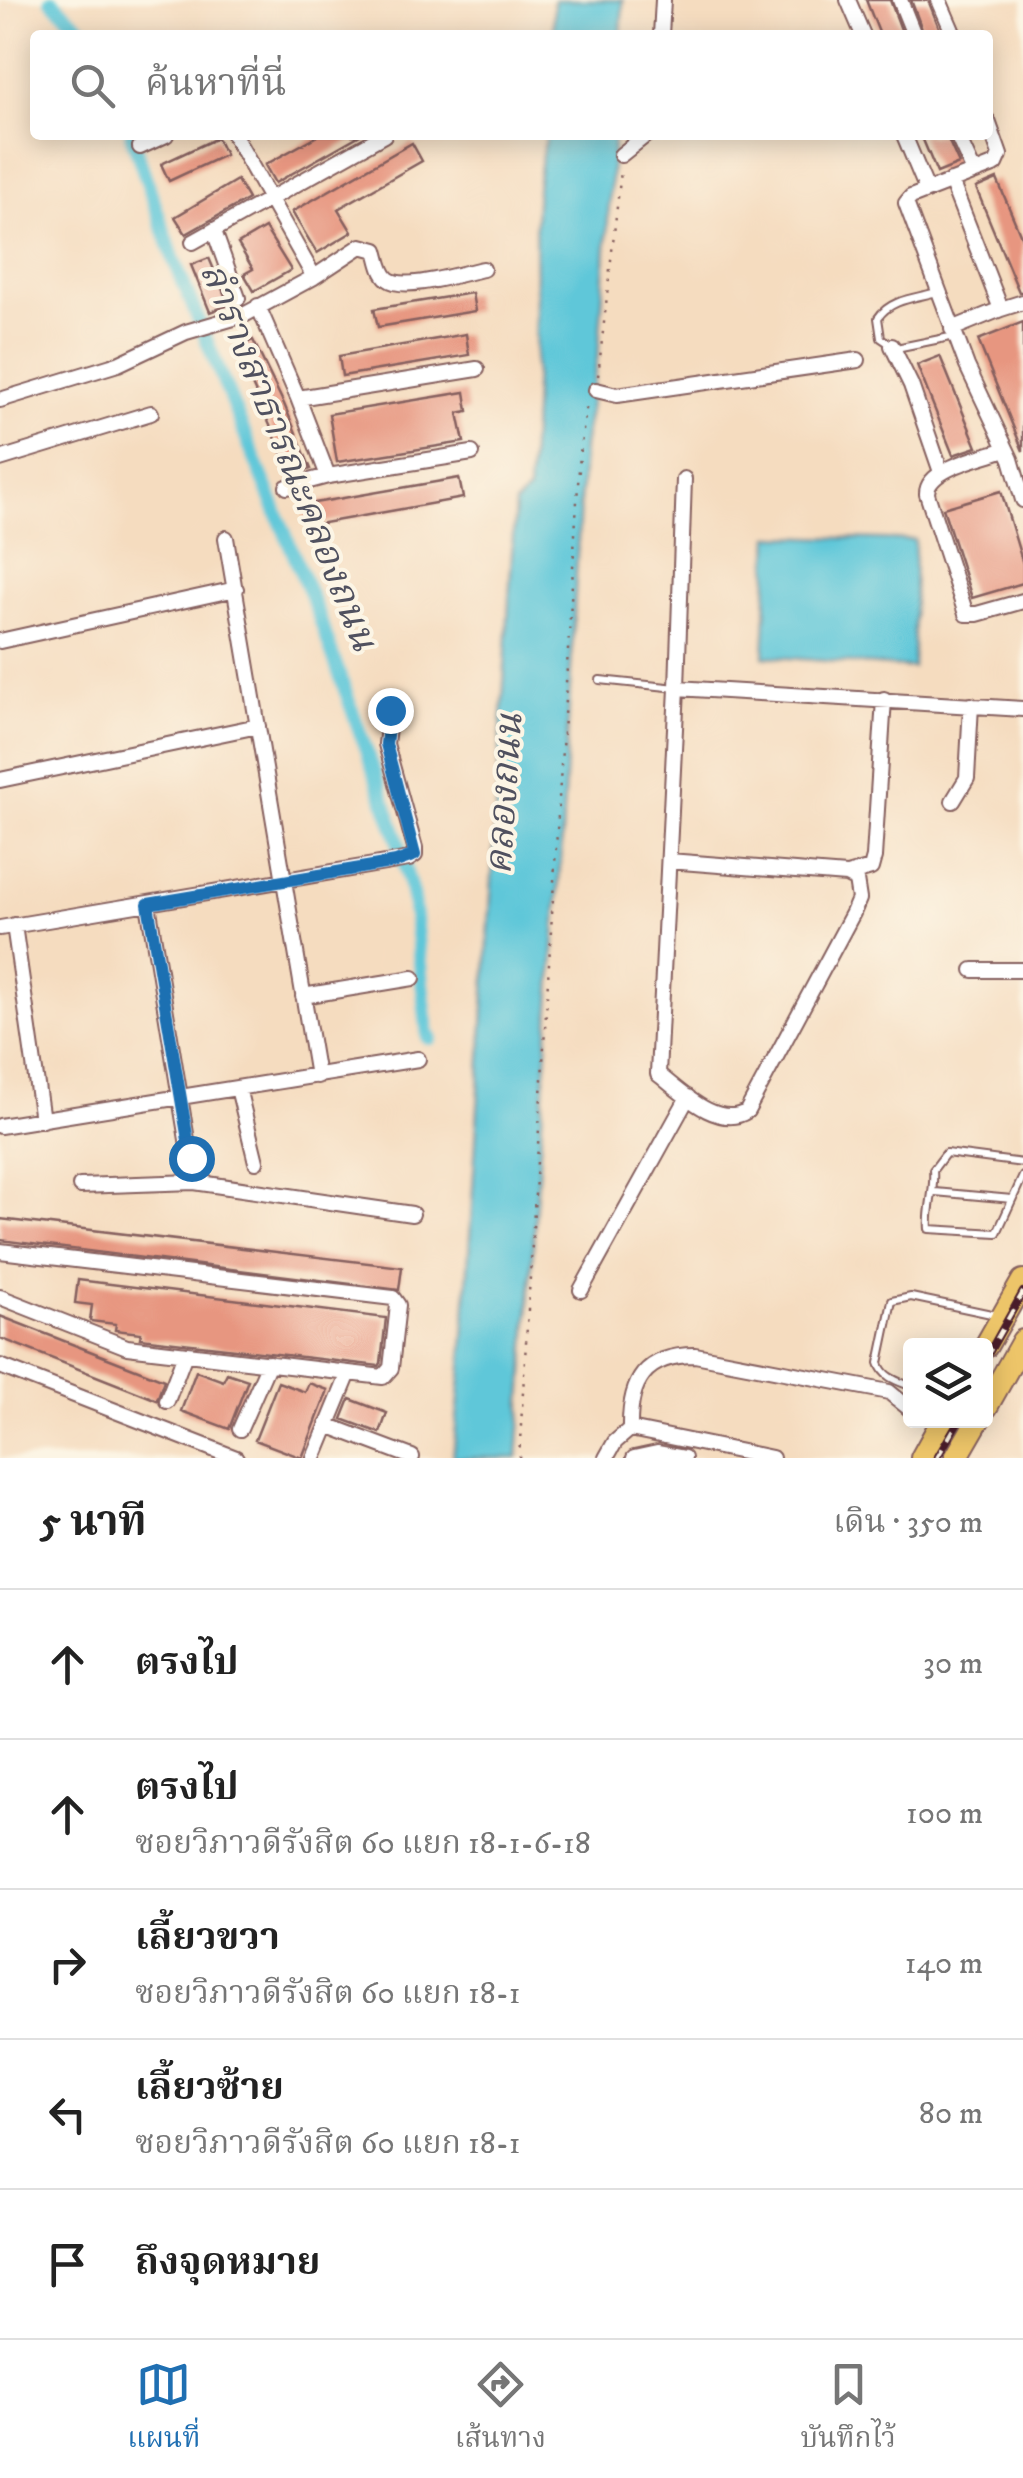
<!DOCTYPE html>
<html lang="th">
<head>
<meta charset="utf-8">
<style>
  :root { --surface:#fff; --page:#f6f6f6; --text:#222; --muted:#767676; --line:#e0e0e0; --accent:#1f6fb2 }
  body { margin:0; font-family:"IM FELL DW Pica","Noto Serif Thai",serif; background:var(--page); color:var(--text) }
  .controls { position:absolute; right:30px; bottom:30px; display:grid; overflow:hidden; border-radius:10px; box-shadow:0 5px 25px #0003 }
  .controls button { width:90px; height:90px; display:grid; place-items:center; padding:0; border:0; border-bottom:2px solid var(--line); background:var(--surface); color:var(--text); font:50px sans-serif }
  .stop { position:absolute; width:30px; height:30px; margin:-22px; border:8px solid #1f6fb2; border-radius:50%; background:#fff }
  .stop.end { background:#1f6fb2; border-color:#fff; box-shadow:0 2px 10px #0008 }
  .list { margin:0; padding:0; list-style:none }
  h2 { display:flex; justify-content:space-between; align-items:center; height:130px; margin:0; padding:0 40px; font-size:42px }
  h2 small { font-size:32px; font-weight:400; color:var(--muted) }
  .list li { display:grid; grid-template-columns:65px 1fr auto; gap:30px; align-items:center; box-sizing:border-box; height:150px; padding:0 40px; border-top:2px solid var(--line) }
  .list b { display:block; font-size:38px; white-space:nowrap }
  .list p { margin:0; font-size:32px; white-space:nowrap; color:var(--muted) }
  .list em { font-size:32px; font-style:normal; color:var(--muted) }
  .icon { flex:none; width:55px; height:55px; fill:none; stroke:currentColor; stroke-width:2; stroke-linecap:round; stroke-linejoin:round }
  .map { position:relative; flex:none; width:1023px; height:1458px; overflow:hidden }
  .search { position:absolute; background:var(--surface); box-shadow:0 5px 25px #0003; left:30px; right:30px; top:30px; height:110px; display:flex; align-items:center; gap:25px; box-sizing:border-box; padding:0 35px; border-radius:10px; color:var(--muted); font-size:38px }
  .sheet { height:880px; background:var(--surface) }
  nav { display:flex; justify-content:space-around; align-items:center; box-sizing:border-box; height:140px; border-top:2px solid var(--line); background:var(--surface); font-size:28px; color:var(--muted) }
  nav a { display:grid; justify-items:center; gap:5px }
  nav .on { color:var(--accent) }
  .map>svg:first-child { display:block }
  .water { fill:#5ec7d9; stroke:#547382; stroke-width:2.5 }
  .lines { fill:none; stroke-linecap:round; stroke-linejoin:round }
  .canal { stroke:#5ec7d9; stroke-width:14 }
  .building { fill:#e79680 }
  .service-casing { stroke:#86615f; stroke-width:10 }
  .minor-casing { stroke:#86615f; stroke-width:18 }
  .primary-casing { stroke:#86615f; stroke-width:26 }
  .path { stroke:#86615f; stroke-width:2.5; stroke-dasharray:2.5 8; stroke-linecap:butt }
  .service { stroke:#fff; stroke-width:6 }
  .minor { stroke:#fff; stroke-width:14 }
  .primary { stroke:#edc569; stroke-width:22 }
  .rail-casing { stroke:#4a1f2b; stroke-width:8 }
  .rail { stroke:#fcf5e5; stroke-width:4; stroke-dasharray:11; stroke-linecap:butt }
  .route { stroke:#1f6fb2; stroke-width:12 }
  .labels { text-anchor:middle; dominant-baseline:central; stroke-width:8; stroke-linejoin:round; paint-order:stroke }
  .water-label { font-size:38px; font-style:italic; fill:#50515f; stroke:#fcf5e5 }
</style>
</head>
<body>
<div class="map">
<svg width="1023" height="1458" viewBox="0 0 1023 1458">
  <rect width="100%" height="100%" fill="#fcf5e5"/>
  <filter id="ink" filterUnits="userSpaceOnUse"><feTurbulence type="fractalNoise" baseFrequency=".01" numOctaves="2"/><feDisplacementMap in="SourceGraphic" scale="20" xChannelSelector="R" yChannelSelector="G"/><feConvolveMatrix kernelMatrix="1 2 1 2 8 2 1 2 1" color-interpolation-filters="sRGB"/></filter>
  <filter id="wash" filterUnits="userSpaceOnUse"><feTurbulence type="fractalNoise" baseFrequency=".0048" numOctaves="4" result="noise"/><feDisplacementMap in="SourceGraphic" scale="40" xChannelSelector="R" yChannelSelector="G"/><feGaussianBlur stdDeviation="2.25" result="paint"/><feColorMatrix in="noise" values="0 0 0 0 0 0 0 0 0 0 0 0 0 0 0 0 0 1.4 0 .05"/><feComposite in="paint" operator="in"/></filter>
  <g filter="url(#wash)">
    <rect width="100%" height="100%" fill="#f5dcbf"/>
    <path class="water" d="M554,0H623L621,35H553Z
      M547,135H614L599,347L583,447L561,852L518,1458H453L462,1367L515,504L528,491C533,426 536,362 536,297C536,244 531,187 547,135Z
      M770,536L915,540L913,668L764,656Z"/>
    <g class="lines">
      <path class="canal" d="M51,0L88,35
        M131,135L174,260L318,614L396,834L413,898L428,1038H431"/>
    </g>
    <g id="blocks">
      <path class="building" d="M866,0H890L903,35H880Z
        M911,0H928L942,35H924Z
        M319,135H360L275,183L265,165Z
        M921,135H946L959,164L937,173Z
        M217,138L225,155L169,181L161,164Z
        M412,143L422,161L338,209L352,232L317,253L292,212Z
        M997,179L1023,241V292H1019L976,188Z
        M237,180L248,199L186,234L175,217Z
        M265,228L291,270L254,291L244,274L253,269L238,244Z
        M209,258L229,305L210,312L191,265Z
        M472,293L475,311L378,327L374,309Z
        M1023,322V451L978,340Z
        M466,334L469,355L342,376L339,356Z
        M253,340L284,404L311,469L292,475L236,349Z
        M940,356L977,447L953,455L917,365Z
        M465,392L468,411L458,413L464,442L337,462L329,414Z
        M459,478L463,498L307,526L303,505Z
        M1001,491L1023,564V583L972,598L943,508Z
        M0,1219L402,1267L399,1290L0,1240Z
        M78,1280L386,1318L381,1363L379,1366L140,1338L141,1333L115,1330L116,1324L90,1321L92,1305L75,1303Z
        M0,1316L164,1380L157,1400L0,1338Z
        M196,1371L223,1381L227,1373L248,1380L229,1429L181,1411Z
        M278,1382L305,1392L309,1383L328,1390L302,1458L255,1440Z
        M350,1399L387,1413L380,1433L342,1419Z"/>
    </g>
  </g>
  <g filter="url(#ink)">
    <use href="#blocks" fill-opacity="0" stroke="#86615f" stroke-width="2.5"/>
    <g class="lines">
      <g class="service-casing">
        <path id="service" d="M937,292C916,298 890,299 878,318L881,338L896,348L955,336
          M600,680L677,688
          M1023,1163L946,1153L933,1170C935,1191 927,1209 929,1229L997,1233L1023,1176
          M935,1192L1012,1199
          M910,1386C897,1381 883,1377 879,1363L892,1301L911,1297L996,1315"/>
      </g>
      <g class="minor-casing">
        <path id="minor" d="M848,0L863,35
          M900,0L914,35
          M939,0L954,35
          M661,35L663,0
          M988,121L1000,155L996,164L911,197L906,203L967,366L1011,459L1023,500
          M234,135L314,277
          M904,135L927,190
          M957,135L974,172
          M140,147L166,135
          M621,155L646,135
          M951,181L1001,309L952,329
          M214,231L238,298
          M193,242L384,135
          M258,306L298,398L477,369
          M1001,309L1023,302
          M892,346L911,385L941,472
          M596,390L617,395L858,360
          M298,398L328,476
          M0,400L118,364L186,332L244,315L314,277L361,246L376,250C379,260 380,272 388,279C404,292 462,273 483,269
          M1006,449C984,457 926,468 927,494L966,614H977L1023,601
          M0,459L151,413
          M287,487L328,476L472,453
          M226,538L317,1076
          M0,641L236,589
          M677,688L1023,709
          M0,780L258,726
          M953,801L967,778L971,705
          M669,861L846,875L856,880L859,899L853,913L747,1111C718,1130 681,1092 658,1074L677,688L684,479
          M847,875L871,868L874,857L884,699
          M148,904L194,1182
          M14,925L42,1120
          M0,928L409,859L415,855V848L386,744L390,710L402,709
          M973,970H1023
          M303,996L413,978
          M238,1088L256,1162
          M0,1126L418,1059
          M80,1186L194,1182L412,1214
          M0,1251L393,1298L398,1305L391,1368L383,1377L127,1347L0,1297
          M581,1290L688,1097
          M0,1366L236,1458
          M167,1401L185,1354
          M327,1425L412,1457
          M240,1429L269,1363
          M630,1429C629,1381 645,1355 695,1355L889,1392L910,1409
          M630,1429L772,1458
          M314,1458L349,1373
          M606,1458L615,1442L630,1429
          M634,1458L657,1453L684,1458"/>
      </g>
      <g class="primary-casing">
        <path id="primary" d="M986,1346L1023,1281
          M986,1407L1023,1341
          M922,1458L943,1420
          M956,1458L978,1420"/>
      </g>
      <path class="path" d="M598,376L621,171
        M519,1458L580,452L587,402"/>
      <use href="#service" class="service"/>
      <use href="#minor" class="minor"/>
      <use href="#primary" class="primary"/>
      <g class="rail-casing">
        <path id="rail" d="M986,1358L1023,1292
          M937,1458L959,1420"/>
      </g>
      <use href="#rail" class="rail"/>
    </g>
  </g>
  <g class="lines" filter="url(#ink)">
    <path class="route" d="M191,1158L148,904L396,862L415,855L386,744L390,710"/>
  </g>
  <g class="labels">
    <g class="water-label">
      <text transform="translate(288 457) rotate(68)">ลำรางสาธารณะคลองถนน</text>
      <text transform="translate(505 794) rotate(-86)">คลองถนน</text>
    </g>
  </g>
</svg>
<div class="controls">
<button><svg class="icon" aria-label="layers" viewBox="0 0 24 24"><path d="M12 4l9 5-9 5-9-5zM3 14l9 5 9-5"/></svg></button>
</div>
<div class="stop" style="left:191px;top:1158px"></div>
<div class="stop end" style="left:390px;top:710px"></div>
<div class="search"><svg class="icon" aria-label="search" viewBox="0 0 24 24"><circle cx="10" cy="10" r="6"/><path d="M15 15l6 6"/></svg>ค้นหาที่นี่</div>
</div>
<section class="sheet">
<h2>5 นาที<small>เดิน · 350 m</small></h2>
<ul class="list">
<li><svg class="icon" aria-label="ahead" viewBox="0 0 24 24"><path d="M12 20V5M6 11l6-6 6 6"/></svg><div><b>ตรงไป</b></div><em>30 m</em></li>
<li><svg class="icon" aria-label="ahead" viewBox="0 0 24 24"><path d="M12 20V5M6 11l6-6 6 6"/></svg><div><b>ตรงไป</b><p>ซอยวิภาวดีรังสิต 60 แยก 18-1-6-18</p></div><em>100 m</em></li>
<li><svg class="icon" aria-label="right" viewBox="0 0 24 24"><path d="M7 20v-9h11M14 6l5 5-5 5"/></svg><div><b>เลี้ยวขวา</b><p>ซอยวิภาวดีรังสิต 60 แยก 18-1</p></div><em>140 m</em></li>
<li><svg class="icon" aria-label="left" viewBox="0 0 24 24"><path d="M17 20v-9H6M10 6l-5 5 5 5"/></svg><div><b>เลี้ยวซ้าย</b><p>ซอยวิภาวดีรังสิต 60 แยก 18-1</p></div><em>80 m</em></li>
<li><svg class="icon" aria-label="arrive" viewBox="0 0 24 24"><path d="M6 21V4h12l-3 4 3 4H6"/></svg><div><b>ถึงจุดหมาย</b></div></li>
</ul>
</section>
<nav>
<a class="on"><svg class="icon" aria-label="map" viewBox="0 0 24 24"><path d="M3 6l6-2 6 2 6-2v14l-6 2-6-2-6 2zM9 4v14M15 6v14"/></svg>แผนที่</a>
<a><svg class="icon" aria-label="directions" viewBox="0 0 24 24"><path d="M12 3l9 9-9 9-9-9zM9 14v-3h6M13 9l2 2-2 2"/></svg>เส้นทาง</a>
<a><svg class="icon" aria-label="saved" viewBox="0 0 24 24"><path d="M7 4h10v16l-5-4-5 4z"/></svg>บันทึกไว้</a>
</nav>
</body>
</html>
